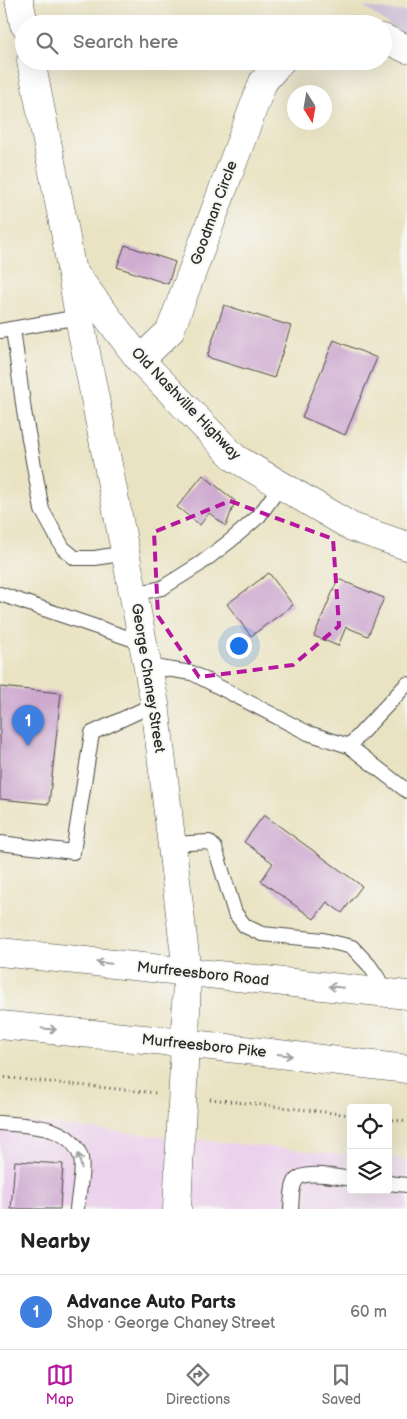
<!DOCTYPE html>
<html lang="en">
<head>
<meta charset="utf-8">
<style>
  :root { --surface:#fff; --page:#f6f6f6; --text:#222; --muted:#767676; --line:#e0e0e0; --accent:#b5179e }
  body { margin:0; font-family:"Balsamiq Sans",sans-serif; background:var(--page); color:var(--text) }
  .controls { position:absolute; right:15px; bottom:15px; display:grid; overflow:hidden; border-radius:5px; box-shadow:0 5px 20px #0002 }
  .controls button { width:45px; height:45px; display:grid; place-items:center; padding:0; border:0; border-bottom:1px solid var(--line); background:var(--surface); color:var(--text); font:25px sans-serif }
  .compass { position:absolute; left:287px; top:85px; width:45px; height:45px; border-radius:50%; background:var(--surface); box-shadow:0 5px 20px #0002; rotate:169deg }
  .you { position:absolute; left:238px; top:645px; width:18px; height:18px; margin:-12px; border:4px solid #fff; border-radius:50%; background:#1a73e8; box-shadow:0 0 0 8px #1a73e833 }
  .badge { display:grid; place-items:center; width:32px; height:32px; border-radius:50%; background:var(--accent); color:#fff; font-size:16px; font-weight:700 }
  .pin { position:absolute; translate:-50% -41px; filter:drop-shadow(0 1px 2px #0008) }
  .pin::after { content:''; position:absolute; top:26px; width:18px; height:15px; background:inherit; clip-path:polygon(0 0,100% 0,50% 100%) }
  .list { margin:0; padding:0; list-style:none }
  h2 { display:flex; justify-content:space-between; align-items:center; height:65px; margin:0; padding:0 20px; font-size:21px }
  h2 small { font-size:16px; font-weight:400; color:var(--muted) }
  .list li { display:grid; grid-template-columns:32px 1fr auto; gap:15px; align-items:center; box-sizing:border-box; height:75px; padding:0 20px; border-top:1px solid var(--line) }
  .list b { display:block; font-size:19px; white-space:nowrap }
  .list p { margin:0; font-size:16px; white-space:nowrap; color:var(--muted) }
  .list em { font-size:16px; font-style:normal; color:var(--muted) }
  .icon { flex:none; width:28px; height:28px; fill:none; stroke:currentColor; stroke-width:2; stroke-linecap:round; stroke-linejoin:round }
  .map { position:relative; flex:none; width:407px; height:1209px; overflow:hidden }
  .search { position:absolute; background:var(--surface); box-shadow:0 5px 20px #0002; left:15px; right:15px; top:15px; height:55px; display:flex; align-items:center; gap:12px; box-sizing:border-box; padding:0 18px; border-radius:28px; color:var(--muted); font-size:19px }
  .sheet { height:140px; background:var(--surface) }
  nav { display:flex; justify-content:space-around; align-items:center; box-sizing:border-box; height:70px; border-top:1px solid var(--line); background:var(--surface); font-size:14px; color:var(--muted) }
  nav a { display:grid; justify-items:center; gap:2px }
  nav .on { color:var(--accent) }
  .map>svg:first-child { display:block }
  .built { fill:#ebd1ec }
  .industrial { fill:#cbbfd6 }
  .building { fill:#cda9cf }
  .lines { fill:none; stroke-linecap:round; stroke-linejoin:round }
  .service-casing { stroke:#484742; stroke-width:16 }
  .minor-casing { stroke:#484742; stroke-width:29 }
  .secondary-casing { stroke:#484742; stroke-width:29 }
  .primary-casing { stroke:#484742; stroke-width:29 }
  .path { stroke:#484742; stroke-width:3; stroke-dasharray:1 4; stroke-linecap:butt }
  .service { stroke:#fff; stroke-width:14 }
  .minor { stroke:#fff; stroke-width:28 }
  .secondary { stroke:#fff; stroke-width:28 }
  .primary { stroke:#fff; stroke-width:28 }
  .oneway { stroke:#a0a0a0 }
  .marked { fill:none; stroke:#b5179e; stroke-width:4; stroke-dasharray:10 6; stroke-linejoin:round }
  .labels { text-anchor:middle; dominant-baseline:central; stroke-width:4; stroke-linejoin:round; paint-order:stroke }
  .street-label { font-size:15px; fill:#2b2b2b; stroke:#f6f6f2 }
</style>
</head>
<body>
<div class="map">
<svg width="407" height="1209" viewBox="0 0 407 1209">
  <rect width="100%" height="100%" fill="#f6f6f2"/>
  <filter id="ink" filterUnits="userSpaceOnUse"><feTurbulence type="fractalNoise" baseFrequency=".02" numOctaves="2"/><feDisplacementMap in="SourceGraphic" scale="10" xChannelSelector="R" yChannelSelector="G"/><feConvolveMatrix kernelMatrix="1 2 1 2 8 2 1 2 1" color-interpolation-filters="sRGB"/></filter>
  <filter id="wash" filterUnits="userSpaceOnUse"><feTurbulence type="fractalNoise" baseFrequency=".0096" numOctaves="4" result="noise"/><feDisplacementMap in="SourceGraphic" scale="20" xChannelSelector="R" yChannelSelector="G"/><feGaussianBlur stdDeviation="1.12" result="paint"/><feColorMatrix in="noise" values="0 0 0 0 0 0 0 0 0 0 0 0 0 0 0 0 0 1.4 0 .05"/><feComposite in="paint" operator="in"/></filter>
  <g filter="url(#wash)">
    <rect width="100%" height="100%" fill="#eae3c3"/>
    <path class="built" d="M0,1120L351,1155V1190H388V1158L407,1160V1209H0Z"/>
    <path class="industrial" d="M364,7L407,12V38Z"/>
    <g id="blocks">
      <path class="building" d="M125,245L175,262L168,284L117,267Z
        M224,305L291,326L274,378L207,357Z
        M334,340L377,358L345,435L302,417Z
        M203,475L235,501L226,526L209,513L200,525L177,507Z
        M269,573L293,605L251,636L227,604Z
        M338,579L384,598L368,636L346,627L338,646L314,636Z
        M0,687L61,693L49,804L0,799Z
        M264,815L362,886L342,913L327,902L314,919L261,881L273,863L244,842Z
        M15,1161L63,1164L60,1209H11Z"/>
    </g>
  </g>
  <g filter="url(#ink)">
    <use href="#blocks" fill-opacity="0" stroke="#484742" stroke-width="1"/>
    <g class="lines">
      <g class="service-casing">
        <path id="service" d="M13,329L24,411L42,510L63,548L75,558H95L126,553
          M0,331L79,317
          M0,594L143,643
          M134,594L162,588L200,564L230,541L259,516L281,485
          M147,666L192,673L308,733L349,746L407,684
          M349,746L407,791
          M0,843L73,852L92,733L155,704
          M172,844L209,842L215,848L235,913L245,926L262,934L323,940L352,947L369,965L378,978L385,992
          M0,1123C28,1126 71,1124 81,1158C84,1170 78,1196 77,1209
          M388,1183L407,1185
          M291,1209C292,1201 291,1189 295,1182C301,1169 338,1177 351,1179"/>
      </g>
      <g class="minor-casing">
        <path id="minor" d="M383,38L407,49
          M71,269L140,360L235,458L352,527L407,546
          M140,360L170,331L263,82L281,61
          M177,1209L185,1043"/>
      </g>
      <g class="secondary-casing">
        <path id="secondary" d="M19,0L24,24
          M31,61L65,232L79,317L155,704L187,972L185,1043"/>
      </g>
      <g class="primary-casing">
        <path id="primary" d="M0,952L407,995
          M0,1025L185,1043L407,1069"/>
      </g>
      <path class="path" d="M0,1077L156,1093
        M210,1099L351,1115
        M388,1119L407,1122"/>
      <use href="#service" class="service"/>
      <use href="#minor" class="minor"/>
      <use href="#secondary" class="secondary"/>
      <use href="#primary" class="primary"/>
    </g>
    <defs><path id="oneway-shaft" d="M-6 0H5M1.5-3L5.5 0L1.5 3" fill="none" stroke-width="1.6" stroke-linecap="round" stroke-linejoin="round" transform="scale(1.25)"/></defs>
    <g class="oneway">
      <use href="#oneway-shaft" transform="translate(104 963) rotate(-174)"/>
      <use href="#oneway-shaft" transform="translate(336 987) rotate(-174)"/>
      <use href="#oneway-shaft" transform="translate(49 1029) rotate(6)"/>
      <use href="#oneway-shaft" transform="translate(285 1055) rotate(7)"/>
      <use href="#oneway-shaft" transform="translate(80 1161) rotate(-102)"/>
    </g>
  </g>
  <path class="marked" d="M230,501L333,539L339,626L293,665L199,677L158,616L154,532Z"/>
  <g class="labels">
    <g class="street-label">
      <text transform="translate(214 213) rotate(-70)">Goodman Circle</text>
      <text transform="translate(186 404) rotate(46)">Old Nashville Highway</text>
      <text transform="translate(148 678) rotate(81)">George Chaney Street</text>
      <text transform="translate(203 974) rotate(6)">Murfreesboro Road</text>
      <text transform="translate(204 1046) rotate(6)">Murfreesboro Pike</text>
    </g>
  </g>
</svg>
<div class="controls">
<button><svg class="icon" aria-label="locate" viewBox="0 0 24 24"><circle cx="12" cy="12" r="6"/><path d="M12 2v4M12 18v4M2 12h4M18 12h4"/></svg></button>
<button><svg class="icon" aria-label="layers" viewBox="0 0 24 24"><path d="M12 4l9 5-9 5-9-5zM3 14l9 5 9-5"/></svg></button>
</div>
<svg class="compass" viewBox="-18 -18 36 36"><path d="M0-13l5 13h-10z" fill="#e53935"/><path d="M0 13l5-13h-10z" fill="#767676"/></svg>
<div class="you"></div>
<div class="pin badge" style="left:28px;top:746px;background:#3f7fe0">1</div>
<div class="search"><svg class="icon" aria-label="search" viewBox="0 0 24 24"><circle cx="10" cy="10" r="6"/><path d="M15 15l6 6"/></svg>Search here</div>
</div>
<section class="sheet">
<h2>Nearby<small></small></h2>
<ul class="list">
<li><span class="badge" style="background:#3f7fe0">1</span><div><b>Advance Auto Parts</b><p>Shop · George Chaney Street</p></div><em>60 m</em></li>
</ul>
</section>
<nav>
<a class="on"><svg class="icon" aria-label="map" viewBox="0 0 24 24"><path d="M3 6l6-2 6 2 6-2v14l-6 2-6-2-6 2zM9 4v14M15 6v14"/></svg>Map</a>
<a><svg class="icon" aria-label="directions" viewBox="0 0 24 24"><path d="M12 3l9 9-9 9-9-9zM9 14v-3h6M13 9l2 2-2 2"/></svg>Directions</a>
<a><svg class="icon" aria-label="saved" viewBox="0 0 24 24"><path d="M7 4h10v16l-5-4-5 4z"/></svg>Saved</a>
</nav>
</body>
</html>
